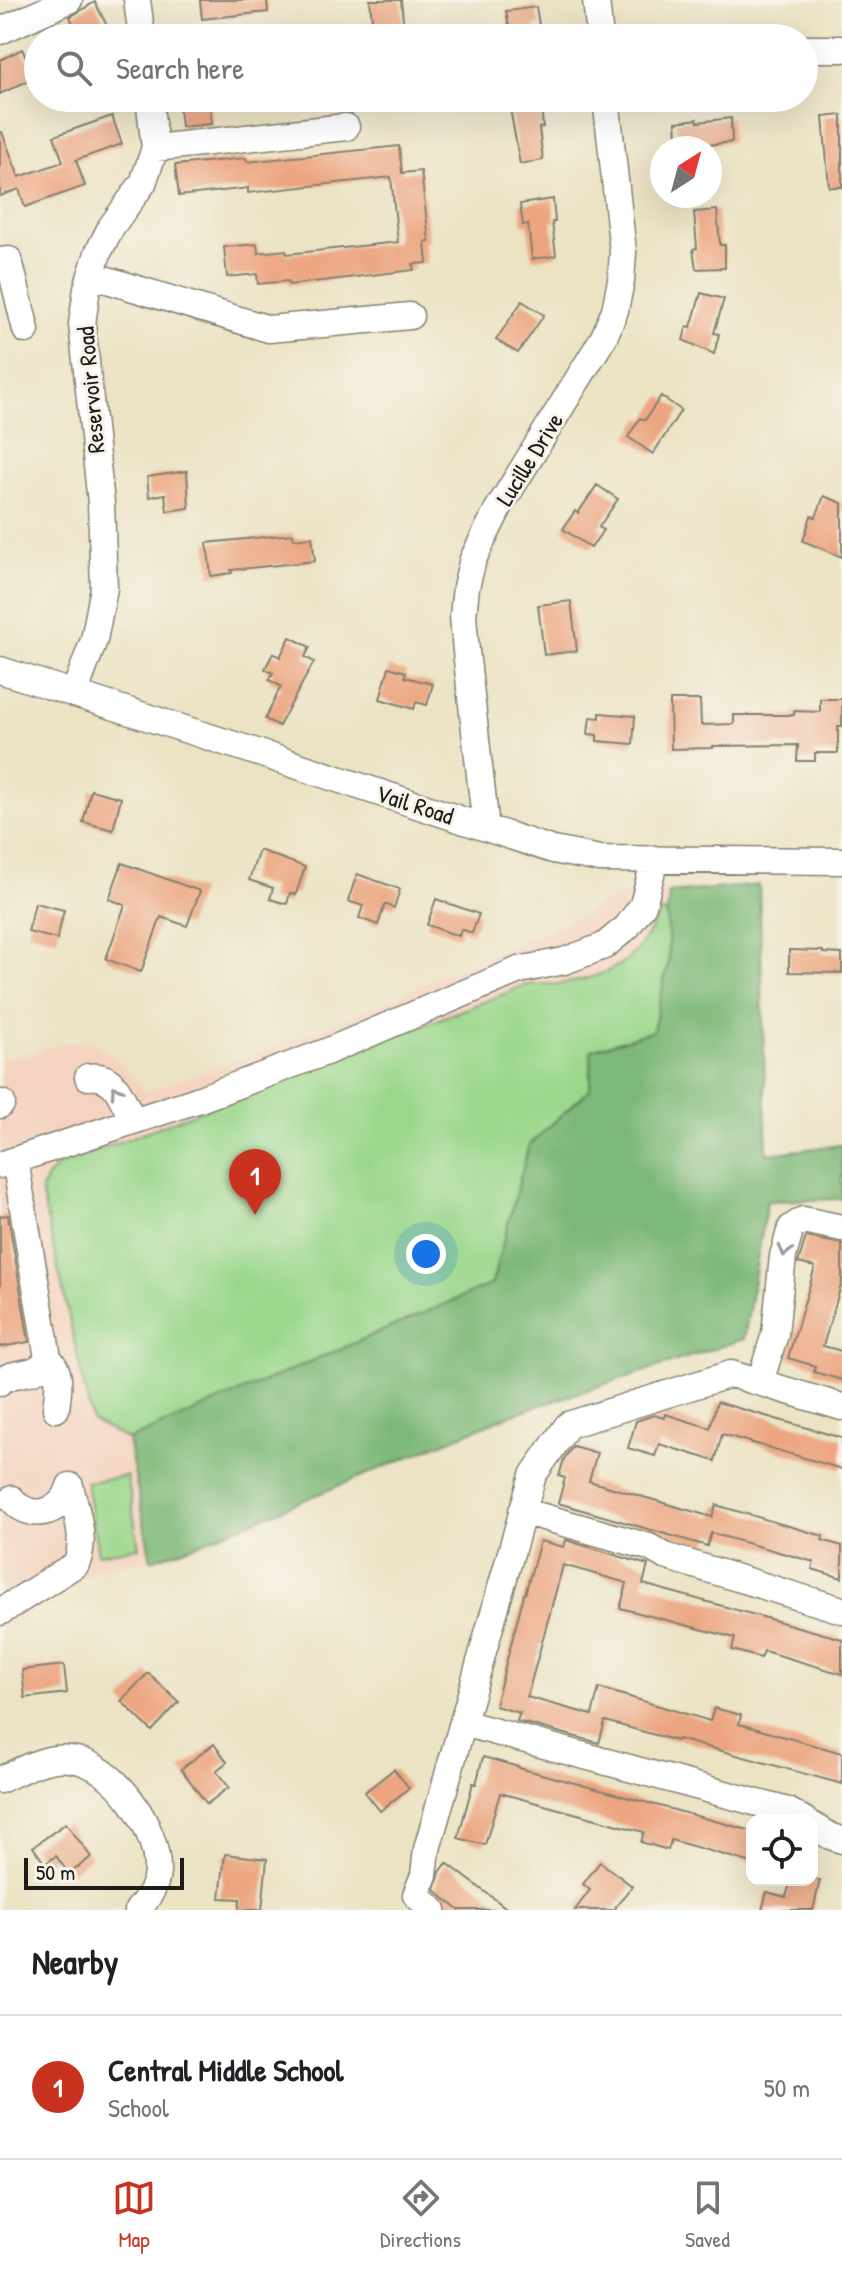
<!DOCTYPE html>
<html lang="en">
<head>
<meta charset="utf-8">
<style>
  :root { --surface:#fff; --page:#f2f2f2; --text:#202124; --muted:#757577; --line:#e0e0e0; --accent:#c8321e }
  body { margin:0; font-family:"Patrick Hand",sans-serif; background:var(--page); color:var(--text) }
  .controls { position:absolute; right:24px; bottom:24px; display:grid; overflow:hidden; border-radius:16px; box-shadow:0 8px 32px #0002 }
  .controls button { width:72px; height:72px; display:grid; place-items:center; padding:0; border:0; border-bottom:2px solid var(--line); background:var(--surface); color:var(--text); font:40px sans-serif }
  .compass { position:absolute; left:650px; top:136px; width:72px; height:72px; border-radius:50%; background:var(--surface); box-shadow:0 8px 32px #0002; rotate:36deg }
  .scale { position:absolute; left:24px; bottom:20px; width:160px; box-sizing:border-box; padding-left:8px; border:4px solid #1c1c1c; border-top:0; font-size:22px; line-height:28px; white-space:nowrap; color:#1c1c1c; -webkit-text-stroke:6px #f7f3e8; paint-order:stroke }
  .you { position:absolute; left:426px; top:1254px; width:28px; height:28px; margin:-20px; border:6px solid #fff; border-radius:50%; background:#1a73e8; box-shadow:0 0 0 12px #1a73e833 }
  .badge { display:grid; place-items:center; width:52px; height:52px; border-radius:50%; background:var(--accent); color:#fff; font-size:26px; font-weight:700 }
  .pin { position:absolute; translate:-50% -66px; filter:drop-shadow(0 2px 4px #0008) }
  .pin::after { content:''; position:absolute; top:42px; width:28px; height:24px; background:inherit; clip-path:polygon(0 0,100% 0,50% 100%) }
  .list { margin:0; padding:0; list-style:none }
  h2 { display:flex; justify-content:space-between; align-items:center; height:104px; margin:0; padding:0 32px; font-size:34px }
  h2 small { font-size:26px; font-weight:400; color:var(--muted) }
  .list li { display:grid; grid-template-columns:52px 1fr auto; gap:24px; align-items:center; box-sizing:border-box; height:144px; padding:0 32px; border-top:2px solid var(--line) }
  .list b { display:block; font-size:30px; white-space:nowrap }
  .list p { margin:0; font-size:26px; white-space:nowrap; color:var(--muted) }
  .list em { font-size:26px; font-style:normal; color:var(--muted) }
  .icon { flex:none; width:44px; height:44px; fill:none; stroke:currentColor; stroke-width:2; stroke-linecap:round; stroke-linejoin:round }
  .map { position:relative; flex:none; width:842px; height:1910px; overflow:hidden }
  .search { position:absolute; background:var(--surface); box-shadow:0 8px 32px #0002; left:24px; right:24px; top:24px; height:88px; display:flex; align-items:center; gap:20px; box-sizing:border-box; padding:0 28px; border-radius:44px; color:var(--muted); font-size:30px }
  .sheet { height:248px; background:var(--surface) }
  nav { display:flex; justify-content:space-around; align-items:center; box-sizing:border-box; height:112px; border-top:2px solid var(--line); background:var(--surface); font-size:22px; color:var(--muted) }
  nav a { display:grid; justify-items:center; gap:4px }
  nav .on { color:var(--accent) }
  .map>svg:first-child { display:block }
  .built { fill:#f4d3c0 }
  .green { fill:#9ad78b; stroke:#5b7a54; stroke-width:2 }
  .forest { fill:#7bb877; stroke:#4c6a4a; stroke-width:2 }
  .building { fill:#eca580 }
  .lines { fill:none; stroke-linecap:round; stroke-linejoin:round }
  .minor-casing { stroke:#848070; stroke-width:29 }
  .minor { stroke:#fff; stroke-width:26 }
  .oneway { stroke:#999 }
  .labels { text-anchor:middle; dominant-baseline:central; stroke-width:6; stroke-linejoin:round; paint-order:stroke }
  .street-label { font-size:24px; fill:#1c1c1c; stroke:#f7f3e8 }
</style>
</head>
<body>
<div class="map">
<svg width="842" height="1910" viewBox="0 0 842 1910">
  <rect width="100%" height="100%" fill="#f7f3e8"/>
  <filter id="ink" filterUnits="userSpaceOnUse"><feTurbulence type="fractalNoise" baseFrequency=".0125" numOctaves="2"/><feDisplacementMap in="SourceGraphic" scale="16" xChannelSelector="R" yChannelSelector="G"/><feConvolveMatrix kernelMatrix="1 2 1 2 8 2 1 2 1" color-interpolation-filters="sRGB"/></filter>
  <filter id="wash" filterUnits="userSpaceOnUse"><feTurbulence type="fractalNoise" baseFrequency=".006" numOctaves="4" result="noise"/><feDisplacementMap in="SourceGraphic" scale="32" xChannelSelector="R" yChannelSelector="G"/><feGaussianBlur stdDeviation="1.8" result="paint"/><feColorMatrix in="noise" values="0 0 0 0 0 0 0 0 0 0 0 0 0 0 0 0 0 1.4 0 .05"/><feComposite in="paint" operator="in"/></filter>
  <g filter="url(#wash)">
    <rect width="100%" height="100%" fill="#ece3c4"/>
    <path class="built" d="M623,893H669L667,914L669,959L128,1440L151,1560L100,1567L12,1624L0,1626V1061L72,1041L93,1043L118,1059L145,1092L234,1062L340,1021L581,915Z"/>
    <path class="green" d="M660,911L667,914L669,959L653,1032L591,1050L590,1089L529,1145L492,1284L128,1440L92,1421L41,1191L47,1177L57,1166L509,992C526,981 538,985 557,984C582,982 616,972 633,954C645,942 652,926 660,911Z
      M127,1476L139,1547L98,1554L86,1482Z"/>
    <path class="forest" d="M759,885L767,1154L842,1145V1199L767,1201L744,1339L510,1415L195,1545L151,1560L128,1440L492,1284L529,1145L590,1089L591,1050L653,1031L669,959L667,914L669,893Z"/>
    <g id="blocks">
      <path class="building" d="M200,0H267L268,12L202,19Z
        M370,0H401L405,38H374Z
        M95,2L113,38H80L70,17Z
        M536,7L539,25L534,26L536,38H511L506,11Z
        M22,49L27,60L38,55V76L0,94V60Z
        M178,98H209L212,124L181,127Z
        M541,104L543,127L539,128L543,160L520,164L510,108Z
        M842,115V187H829L823,117Z
        M112,116L122,144L76,160L85,186L25,207L19,189L0,196V132H2L19,177L63,162L54,136Z
        M731,118L732,142L699,146V148H678L676,122L697,119L698,122Z
        M399,146L402,173L421,171L429,241L425,242L427,263L413,264L414,270L289,285L288,281L258,284L257,274L227,277L224,247L257,244L258,253L286,250L287,254L398,242L391,177L248,193V188L179,196L175,165L246,158L247,162Z
        M553,199L555,222H552L556,256L532,259L528,224L523,225L520,204Z
        M717,210L720,245H725V268L696,269L693,249L697,248L694,212Z
        M701,293L724,299L714,333L719,334L714,354L683,340L687,326L691,327Z
        M522,301L544,315L518,353L496,340Z
        M661,396L681,410L653,454L628,437L640,418L645,420Z
        M187,471L189,508L167,511L165,494L149,497L147,477Z
        M597,485L618,499L599,527L603,530L591,548L563,529L575,511L578,513Z
        M824,496L842,503V557L803,541L811,516L816,517Z
        M293,534L294,539L312,537L315,561L231,570L232,573L211,576L207,543Z
        M571,601L577,651L544,655L538,605Z
        M290,637L310,647L305,657L314,662L279,726L265,719L281,686L269,680L273,673L265,669L273,653L280,657Z
        M389,667L406,672L405,677L433,684L427,705L416,702L414,709L380,699Z
        M820,699H842V726H838V753H815V761H797L798,745L713,746V748L671,749L670,700H700L701,725L734,724V715H794V711L820,712Z
        M600,713L635,716L633,744L597,741V735L588,734L590,717L600,718Z
        M91,790L121,798L113,830L83,822Z
        M259,850L305,867L296,894L290,893L287,904L270,899L273,888L249,880Z
        M122,863L200,891L187,926L161,917L141,972L106,959L125,905L109,899Z
        M357,874L400,889L394,908L385,904L378,925L359,918L363,906L348,901Z
        M436,899L479,914L472,933L461,929L459,936L427,925Z
        M35,903L64,910L57,939L28,932Z
        M789,950L823,951V953L842,954V973L789,972Z
        M8,1215L29,1342L0,1347V1216Z
        M806,1237L842,1244V1282L823,1346L842,1351V1380L814,1372L815,1366L788,1358L815,1267L798,1263Z
        M717,1402L842,1438V1469L722,1434L715,1461L659,1444L655,1456L628,1448L636,1421L654,1415L664,1418L665,1414L710,1428Z
        M573,1446L597,1453L589,1481L712,1517L716,1505L823,1536L822,1540L842,1546V1578L812,1569L814,1562L711,1533L707,1546L558,1503L565,1478L559,1476L564,1459Z
        M566,1540L648,1565L643,1584L842,1639V1674L764,1651L761,1658L732,1650L735,1638L620,1608L627,1583L563,1565L527,1697L592,1715L599,1688L710,1721L714,1708L741,1715L739,1724L842,1753V1784L678,1739L677,1741L605,1721L599,1743L517,1721L520,1713L495,1706L524,1594H525L540,1541L564,1547Z
        M64,1665L67,1693L25,1698L22,1670Z
        M148,1673L179,1702L152,1731L121,1701Z
        M214,1744L227,1762L216,1771L229,1787L207,1804L181,1769Z
        M483,1757L519,1767V1768L752,1831V1863L671,1840L668,1850L641,1842L644,1832L500,1793L485,1845L458,1838L473,1783L476,1784Z
        M394,1769L409,1788L380,1811L365,1792Z
        M66,1823L91,1857L69,1874L56,1856L45,1864L33,1847Z
        M225,1854L267,1859L262,1910H239L240,1899L220,1898Z
        M600,1862L632,1886L613,1910H575L590,1890L583,1884Z
        M447,1863L509,1910H459L444,1898L435,1890L440,1872Z
        M791,1880H820L813,1910H762L767,1892L786,1897Z"/>
    </g>
  </g>
  <g filter="url(#ink)">
    <use href="#blocks" fill-opacity="0" stroke="#848070" stroke-width="2"/>
    <g class="lines">
      <g class="minor-casing">
        <path id="minor" d="M137,0L142,38
          M596,0L600,38
          M0,31L69,0
          M804,49H842
          M155,148L346,127
          M0,261L9,260L26,330
          M91,275L269,329L410,316
          M0,670L253,751L553,850L600,859L842,861
          M74,694L94,640L104,588L101,503L82,324L87,288L98,253L111,227L143,183L155,148L149,98
          M486,828L466,651L463,616L466,587L473,559L498,509L604,337L615,310L621,281L623,252L606,98
          M88,1077C117,1073 122,1100 133,1121
          M0,1105L2,1103
          M15,1160L48,1358C63,1373 58,1390 56,1409
          M0,1165L197,1100L326,1052L519,970L564,961L604,946L627,927L643,905L655,859
          M0,1382C15,1368 35,1380 48,1358
          M760,1382L775,1334L783,1256L791,1228L803,1220L842,1228
          M12,1499C29,1522 63,1514 70,1486
          M522,1511L649,1547L665,1556L842,1610
          M0,1612L76,1564C87,1540 76,1511 70,1486
          M463,1723L788,1811L804,1820
          M0,1780C21,1770 46,1756 70,1759C115,1763 159,1829 157,1872C156,1888 147,1898 138,1910
          M812,1825L830,1836L842,1840
          M433,1910L416,1895L424,1875L427,1849L533,1475L568,1425L731,1374L842,1407"/>
      </g>
      <use href="#minor" class="minor"/>
    </g>
    <defs><path id="oneway-chevron" d="M-2-3.5L2.5 0L-2 3.5" fill="none" stroke-width="1.6" stroke-linecap="round" stroke-linejoin="round" transform="scale(2)"/></defs>
    <g class="oneway">
      <use href="#oneway-chevron" transform="translate(116 1091) rotate(-124)"/>
      <use href="#oneway-chevron" transform="translate(785 1251) rotate(104)"/>
    </g>
  </g>
  <g class="labels">
    <g class="street-label">
      <text transform="translate(90 390) rotate(-95)">Reservoir Road</text>
      <text transform="translate(529 459) rotate(-58)">Lucille Drive</text>
      <text transform="translate(415 804) rotate(18)">Vail Road</text>
    </g>
  </g>
</svg>
<div class="controls">
<button><svg class="icon" aria-label="locate" viewBox="0 0 24 24"><circle cx="12" cy="12" r="6"/><path d="M12 2v4M12 18v4M2 12h4M18 12h4"/></svg></button>
</div>
<svg class="compass" viewBox="-18 -18 36 36"><path d="M0-13l5 13h-10z" fill="#e53935"/><path d="M0 13l5-13h-10z" fill="#757577"/></svg>
<div class="scale">50 m</div>
<div class="you"></div>
<div class="pin badge" style="left:255px;top:1215px">1</div>
<div class="search"><svg class="icon" aria-label="search" viewBox="0 0 24 24"><circle cx="10" cy="10" r="6"/><path d="M15 15l6 6"/></svg>Search here</div>
</div>
<section class="sheet">
<h2>Nearby<small></small></h2>
<ul class="list">
<li><span class="badge">1</span><div><b>Central Middle School</b><p>School</p></div><em>50 m</em></li>
</ul>
</section>
<nav>
<a class="on"><svg class="icon" aria-label="map" viewBox="0 0 24 24"><path d="M3 6l6-2 6 2 6-2v14l-6 2-6-2-6 2zM9 4v14M15 6v14"/></svg>Map</a>
<a><svg class="icon" aria-label="directions" viewBox="0 0 24 24"><path d="M12 3l9 9-9 9-9-9zM9 14v-3h6M13 9l2 2-2 2"/></svg>Directions</a>
<a><svg class="icon" aria-label="saved" viewBox="0 0 24 24"><path d="M7 4h10v16l-5-4-5 4z"/></svg>Saved</a>
</nav>
</body>
</html>
